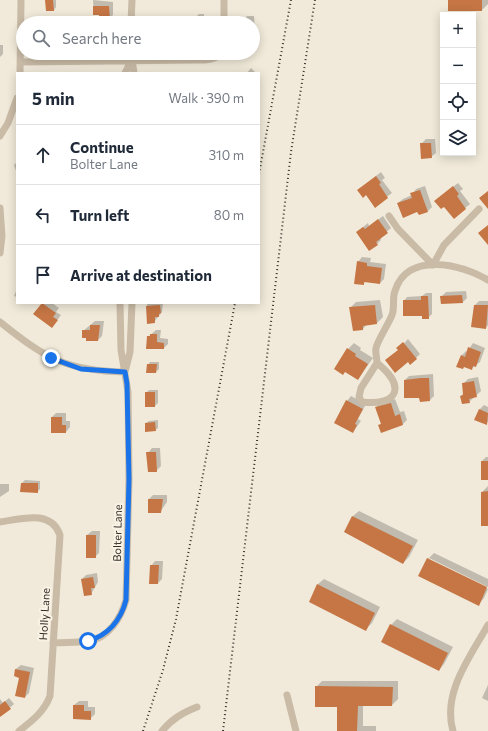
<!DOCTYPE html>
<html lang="en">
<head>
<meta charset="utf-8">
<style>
  :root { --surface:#fff; --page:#f2f2f3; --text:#1f2937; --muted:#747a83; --line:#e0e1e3 }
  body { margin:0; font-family:Commissioner,sans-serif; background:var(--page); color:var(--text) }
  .controls { position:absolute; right:12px; top:12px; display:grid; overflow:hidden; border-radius:0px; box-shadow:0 2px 10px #0003 }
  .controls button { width:36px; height:36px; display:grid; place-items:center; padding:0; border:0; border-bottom:1px solid var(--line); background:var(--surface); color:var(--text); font:20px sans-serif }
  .stop { position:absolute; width:12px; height:12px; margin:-9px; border:3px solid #1a73e8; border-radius:50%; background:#fff }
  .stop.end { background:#1a73e8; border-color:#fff; box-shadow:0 1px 4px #0008 }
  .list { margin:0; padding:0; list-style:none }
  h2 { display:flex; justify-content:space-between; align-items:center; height:52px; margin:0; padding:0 16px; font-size:17px }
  h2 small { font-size:13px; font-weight:400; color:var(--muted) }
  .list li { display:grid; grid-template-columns:26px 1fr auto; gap:12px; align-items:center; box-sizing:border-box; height:60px; padding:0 16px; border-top:1px solid var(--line) }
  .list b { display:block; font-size:15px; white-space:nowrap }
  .list p { margin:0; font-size:13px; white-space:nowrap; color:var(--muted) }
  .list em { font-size:13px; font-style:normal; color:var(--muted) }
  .icon { flex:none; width:22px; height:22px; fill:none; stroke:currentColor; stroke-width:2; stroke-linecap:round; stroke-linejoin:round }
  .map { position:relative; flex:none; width:488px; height:731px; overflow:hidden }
  .search { position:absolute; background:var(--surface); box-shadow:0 2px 10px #0003; left:16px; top:16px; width:244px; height:44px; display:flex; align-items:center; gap:10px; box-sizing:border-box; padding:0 14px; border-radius:22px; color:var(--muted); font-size:15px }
  .panel { position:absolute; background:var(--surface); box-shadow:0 2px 10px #0003; left:16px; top:72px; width:244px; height:232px; border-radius:0px }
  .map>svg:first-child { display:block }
  .shadow { fill:#0003 }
  .building { fill:#c67644 }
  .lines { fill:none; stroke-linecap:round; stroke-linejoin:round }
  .minor { stroke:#c9bba6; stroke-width:7 }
  .rail { stroke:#362e27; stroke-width:2; stroke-dasharray:1 3; stroke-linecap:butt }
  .route { stroke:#1a73e8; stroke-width:5 }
  .labels { text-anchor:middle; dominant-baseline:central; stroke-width:4; stroke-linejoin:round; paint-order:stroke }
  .street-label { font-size:11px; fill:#362e27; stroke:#f9f3e6 }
</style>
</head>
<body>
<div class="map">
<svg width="488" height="731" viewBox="0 0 488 731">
  <rect width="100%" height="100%" fill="#f1eada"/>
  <path class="shadow" d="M46,0H56V7L54,10Z
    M93,0L113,2V15L109,19L100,14H94Z
    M449,0H488V4L482,10Z
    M199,14H204V23H195L196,17Z
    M247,16H254L255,34L253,36V23H242Z
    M50,19H54V23H47Z
    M0,45H3V54L0,57Z
    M251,68L256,73H247Z
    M426,139H435L436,153L431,157L421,144Z
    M17,162V174L14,165Z
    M381,172L385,178L382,180L392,193L375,206L367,194L358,190Z
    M458,183L463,189L460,191L470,204L454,217L440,197Z
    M425,186L432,207L428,211H418L398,203L403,199L412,195L416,189Z
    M383,216L391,228L380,237L381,240L377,244L357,232L368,223L369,226Z
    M362,257L371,258L370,262L386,264L384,279L380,283L366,281L363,284L358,262Z
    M17,289V297L14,296Z
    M466,291L467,298L462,303L442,296L446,292Z
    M426,293H432V314L428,318L404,301L407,297L422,296Z
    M380,300L383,317L377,323L367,324L363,329L350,308L356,302Z
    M479,301H488V325L486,328L475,305Z
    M43,303H52L59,308L56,312L61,315L52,327L35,314Z
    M147,303H163L162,312L154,322L148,323Z
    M95,321H104L102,336L98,340L87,337L83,331Z
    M156,330H161L160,338L168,339V344L164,348L148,337Z
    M408,339L420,354L416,358L399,349Z
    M354,343L361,348L360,350L373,358L358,379L348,349Z
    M473,343L485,348L480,362L471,369L461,356L466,351L467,352Z
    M150,362H159V369L156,372L148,365Z
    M433,374L434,396L430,400L420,397L405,380L409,376Z
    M478,377L481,391L469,402L461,396L463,394V384L468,379Z
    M149,390H158V403L155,406L146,393Z
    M351,396L366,404L358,419L361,421L353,432L347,401Z
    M395,399L400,412L404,411L407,420L403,424L382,432L379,425L382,423L376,408L380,403Z
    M484,405L488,407V422L486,423L479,410Z
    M56,413H66V421H70V427L66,432L52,417Z
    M158,420V428L155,430L146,423L149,421Z
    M152,448H160L161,466L156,471L148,453Z
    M486,457H488V479L482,461Z
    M25,480L40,481V489L37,492L22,483Z
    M0,484H9V491L0,497Z
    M488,486V525L482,492Z
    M153,495H167V502L160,512L149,499Z
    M359,511L418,540L409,557L403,563L345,532L353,516Z
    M92,531H100L99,553L95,557L87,535Z
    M434,553L488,579V587L429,558V560L488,589L484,598L479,604L420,576L428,559Z
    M155,561H163L162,579L158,583H150L151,566Z
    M97,573L98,582L91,594L82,579L86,575Z
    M324,579L380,607L372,623L366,629L310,601L318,584Z
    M397,619L453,647L444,664L439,670L391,625Z
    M21,665L34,668L29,693L25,697L20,677L15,676L16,669Z
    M322,681H398V699L392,705H363V726H376V731H338V706L316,687Z
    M488,685V701L482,698Z
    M9,698L14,704L0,716V699L3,703Z
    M79,701H88V707H95V714L90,719L74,705Z"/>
  <path class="building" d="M45,0H53L54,11H46Z
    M448,0H482V11H448Z
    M93,6H109L110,20L99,21V15H93Z
    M420,143H431L432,158L421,159Z
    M376,176L381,183L379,184L388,198L375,208L366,195L363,198L357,190Z
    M453,186L459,194L457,196L466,209L454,219L444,207L441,209L434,201Z
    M420,190L428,212L419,215L417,212L403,218L397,203L412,198L410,193Z
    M488,191V209L479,198Z
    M378,219L388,233L376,242L378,245L369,251L356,232L363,227L365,229Z
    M488,225V245L478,233Z
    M357,261L367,263V266L382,268L380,284L364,282V285L354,284Z
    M462,295L463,303L441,304L440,296Z
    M421,296H428L429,319H422V316H403V300H421Z
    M42,303L56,313L53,317L58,320L52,328L33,314Z
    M160,305L161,313L159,314V317H155V323L147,324L146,306Z
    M375,305L377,324L363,326V330L353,331L349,307Z
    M474,305H488L486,329L471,327Z
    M90,325H100L98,341H86V338H82V330H90Z
    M150,334H157V342L164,343V349H146L147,336H150Z
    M403,342L417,359L410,365L408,362L395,373L385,360L398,350L396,348Z
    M468,347L481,352L476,367L473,366L472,370L464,367L463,369L456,367L461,355L465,357Z
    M347,348L356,354L355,356L368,364L358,380L345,372L343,375L334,369Z
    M147,364H157L156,373H146Z
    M421,378H429L430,401L420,402L419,398H404V380Z
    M474,381L477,397L469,399L470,403L462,404L460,396L463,395L462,383Z
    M145,392H155V407H145Z
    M346,400L363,409L355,424L357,425L353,433L334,423Z
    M391,403L395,416L400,414L403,425L381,433L378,425L381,424L375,407Z
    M479,409L488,413L487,425L474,420Z
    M51,417H62V425H66V433H51Z
    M155,422L156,431L145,432V423Z
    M146,452H156L157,472H148Z
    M481,461H488V480H481Z
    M21,483H38V493L20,492Z
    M488,491V526H481V492Z
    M148,499H163L161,513H148Z
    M352,516L413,546L403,564L344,532Z
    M86,535H96V558H86Z
    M427,558L487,587L479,606L418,576Z
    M150,565H159L158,584H149Z
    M93,577L95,588H91L92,595L84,596L81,579Z
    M317,584L375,613L366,631L309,602Z
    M390,624L448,653L439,671L381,642Z
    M15,669L30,672L25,698L15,696L19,678L14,676Z
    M315,686L393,687L392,706H358L357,731H337V707H315Z
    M5,701L11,709L0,717V705Z
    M73,705H84V711H91V720L73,719Z"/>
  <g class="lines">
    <path class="minor" d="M131,23L132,0
      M224,23V0
      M131,53L134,73
      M21,62L193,60C203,60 215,61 222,53
      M20,73L21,0
      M125,73L131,61
      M0,136L8,123L17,98
      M0,208L2,236L0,253
      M389,216L398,229L433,265
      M433,265L444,245L479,209
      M0,322C45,358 66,371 125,372
      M377,363L361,388L359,397L362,402C399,406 406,386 377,363C377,358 375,352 376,348C377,342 389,323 392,315C395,307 392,298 395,291C407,251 462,264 488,280
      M125,372L130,352L132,303
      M0,522C21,519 51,509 60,535L50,696C44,712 32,721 19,731
      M53,643C65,642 77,643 88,641C108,639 121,618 126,600L129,479L128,392L121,350L120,303
      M287,695L296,731
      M162,731C172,719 182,713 197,707
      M453,731C442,693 470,657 488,625"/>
    <path class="rail" d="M259,174L291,0
      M143,731L163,670L176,619L235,303
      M223,731L291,152L315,0"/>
  </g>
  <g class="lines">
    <path class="route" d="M51,358L81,369L125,372L127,384L129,479L126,600C121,620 108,635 88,641"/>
  </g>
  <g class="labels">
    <g class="street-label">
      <text transform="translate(117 533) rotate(-89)">Bolter Lane</text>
      <text transform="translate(44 614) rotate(-87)">Holly Lane</text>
    </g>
  </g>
</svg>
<div class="controls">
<button>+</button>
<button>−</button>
<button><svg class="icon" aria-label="locate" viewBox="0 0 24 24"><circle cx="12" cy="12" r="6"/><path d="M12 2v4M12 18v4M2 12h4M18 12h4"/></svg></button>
<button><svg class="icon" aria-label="layers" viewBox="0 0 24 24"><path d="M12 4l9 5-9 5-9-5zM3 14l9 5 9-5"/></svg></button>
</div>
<div class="stop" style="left:88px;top:641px"></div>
<div class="stop end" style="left:51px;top:358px"></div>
<div class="search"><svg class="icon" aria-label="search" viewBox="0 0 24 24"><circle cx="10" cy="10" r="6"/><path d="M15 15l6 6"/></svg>Search here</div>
<section class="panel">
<h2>5 min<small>Walk · 390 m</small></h2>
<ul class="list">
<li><svg class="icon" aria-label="ahead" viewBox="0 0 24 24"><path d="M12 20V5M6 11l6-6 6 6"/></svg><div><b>Continue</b><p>Bolter Lane</p></div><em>310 m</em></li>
<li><svg class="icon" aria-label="left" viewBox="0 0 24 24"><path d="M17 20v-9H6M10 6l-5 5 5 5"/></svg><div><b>Turn left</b></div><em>80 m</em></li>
<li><svg class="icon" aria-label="arrive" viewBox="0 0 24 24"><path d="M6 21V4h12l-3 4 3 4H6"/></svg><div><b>Arrive at destination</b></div></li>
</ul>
</section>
</div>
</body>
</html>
